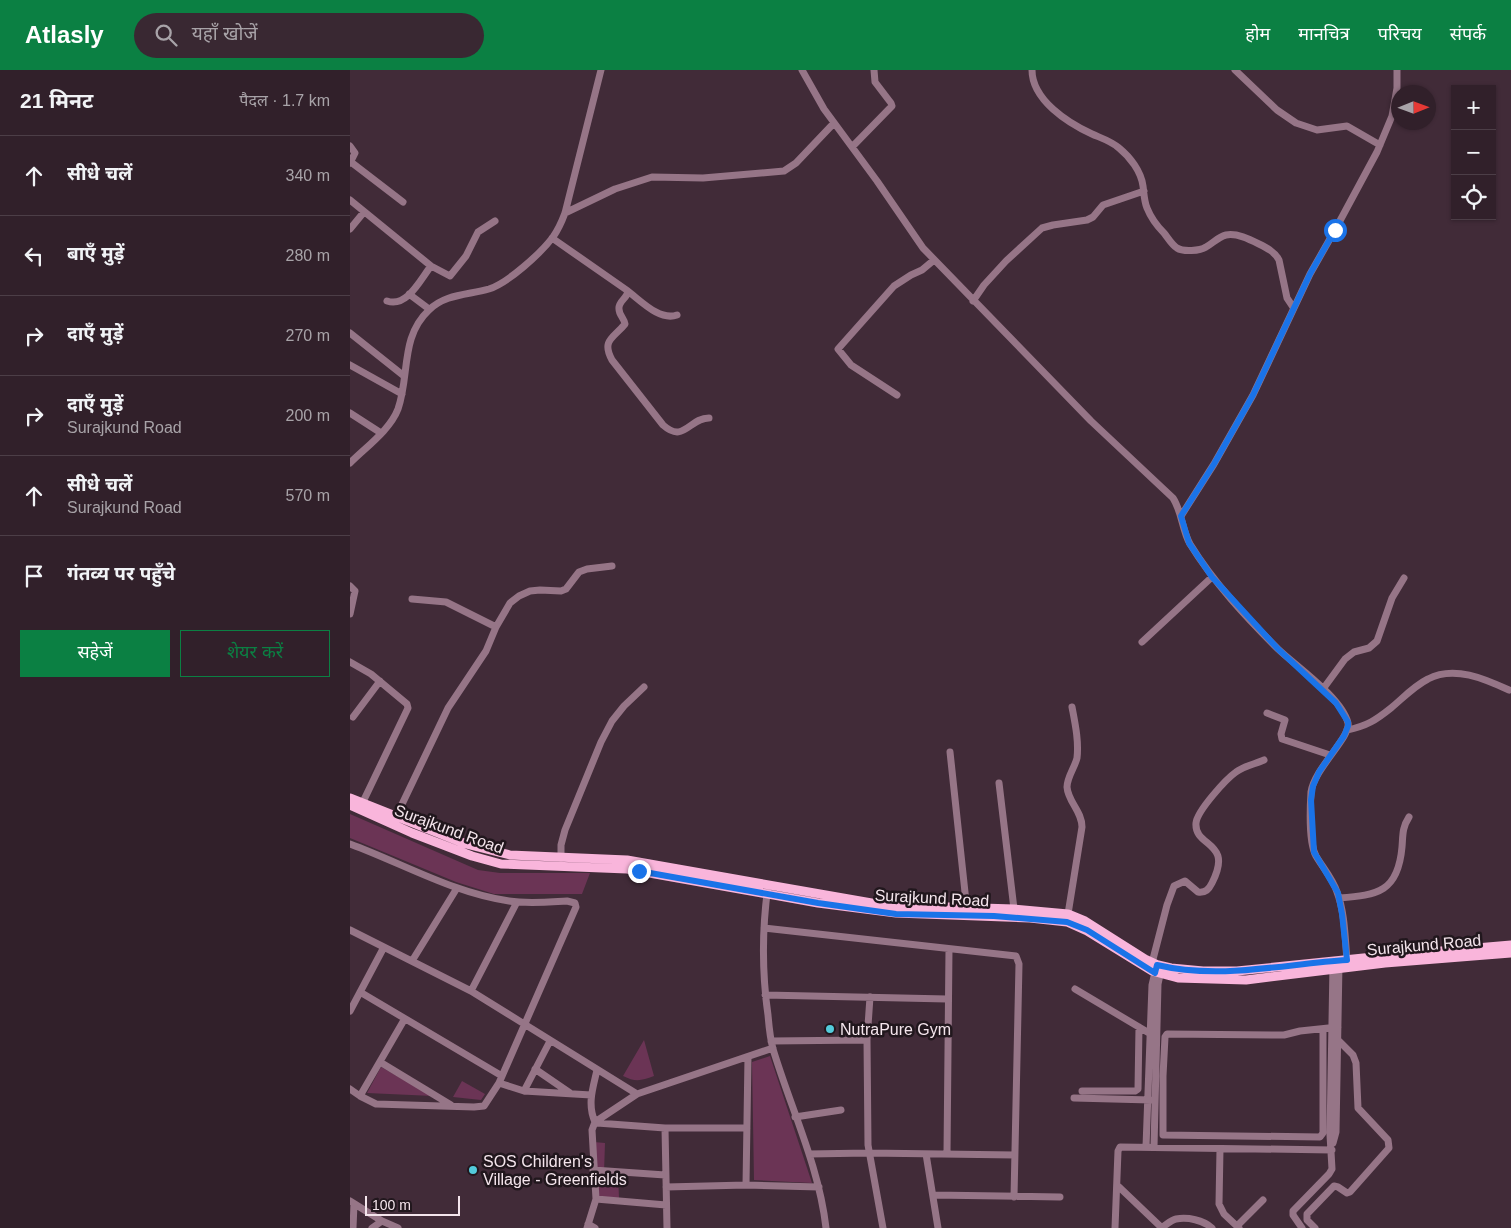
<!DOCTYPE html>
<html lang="hi">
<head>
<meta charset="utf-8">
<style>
  :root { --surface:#31202a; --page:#392832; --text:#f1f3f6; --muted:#a8a3a8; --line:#4c3e47; --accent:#0b8043 }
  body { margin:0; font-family:Helvetica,"Noto Sans Devanagari",sans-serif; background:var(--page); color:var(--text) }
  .controls { position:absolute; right:15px; top:15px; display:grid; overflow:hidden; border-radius:0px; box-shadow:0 1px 4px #0004 }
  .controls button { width:45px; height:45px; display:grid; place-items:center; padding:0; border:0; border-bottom:1px solid var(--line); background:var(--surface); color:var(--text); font:25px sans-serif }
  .compass { position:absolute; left:1041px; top:15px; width:45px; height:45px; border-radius:50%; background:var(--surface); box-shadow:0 1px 4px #0004; rotate:89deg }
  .scale { position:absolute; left:15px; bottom:12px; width:95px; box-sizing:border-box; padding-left:5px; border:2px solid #f4e5ec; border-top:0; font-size:14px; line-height:18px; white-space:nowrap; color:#f4e5ec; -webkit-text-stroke:4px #21171d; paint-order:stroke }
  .stop { position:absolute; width:15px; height:15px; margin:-11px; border:4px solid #1a73e8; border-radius:50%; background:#fff }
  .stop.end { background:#1a73e8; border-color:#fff; box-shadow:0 1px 5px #0008 }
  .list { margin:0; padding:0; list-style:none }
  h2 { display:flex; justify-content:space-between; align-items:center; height:65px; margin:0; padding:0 20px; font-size:21px }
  h2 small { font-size:16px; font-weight:400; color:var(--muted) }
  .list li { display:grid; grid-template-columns:32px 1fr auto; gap:15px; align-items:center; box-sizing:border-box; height:80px; padding:0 20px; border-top:1px solid var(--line) }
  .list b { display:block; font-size:19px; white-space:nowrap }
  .list p { margin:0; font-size:16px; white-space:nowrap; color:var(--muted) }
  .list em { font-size:16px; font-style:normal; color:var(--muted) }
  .actions { display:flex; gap:10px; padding:15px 20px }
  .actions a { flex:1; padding:11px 0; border:1px solid var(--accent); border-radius:0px; text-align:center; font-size:18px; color:var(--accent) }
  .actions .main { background:var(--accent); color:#fff }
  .icon { flex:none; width:28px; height:28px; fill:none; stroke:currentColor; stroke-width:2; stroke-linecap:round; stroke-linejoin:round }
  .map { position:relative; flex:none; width:1161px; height:1158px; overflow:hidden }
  header { display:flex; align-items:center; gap:30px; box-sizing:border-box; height:70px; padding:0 25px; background:var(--accent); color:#fff }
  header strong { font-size:24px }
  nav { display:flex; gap:28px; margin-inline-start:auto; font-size:18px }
  .search { width:350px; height:45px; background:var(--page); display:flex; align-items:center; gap:12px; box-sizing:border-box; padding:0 18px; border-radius:28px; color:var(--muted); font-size:19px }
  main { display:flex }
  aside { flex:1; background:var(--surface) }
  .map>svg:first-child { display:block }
  .green { fill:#6b3455 }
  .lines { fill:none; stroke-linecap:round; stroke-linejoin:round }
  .minor { stroke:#967587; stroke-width:7 }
  .major { stroke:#f9b5db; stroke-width:9 }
  .route { stroke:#1a73e8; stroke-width:6 }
  .poi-dot { fill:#53cbdb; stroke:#21171d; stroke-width:2 }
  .labels { text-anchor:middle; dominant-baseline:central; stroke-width:5; stroke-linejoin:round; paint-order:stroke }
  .street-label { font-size:16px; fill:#f4e5ec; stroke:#21171d }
  .poi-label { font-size:16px; fill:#f4e5ec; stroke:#21171d; text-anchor:start }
</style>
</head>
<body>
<header>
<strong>Atlasly</strong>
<div class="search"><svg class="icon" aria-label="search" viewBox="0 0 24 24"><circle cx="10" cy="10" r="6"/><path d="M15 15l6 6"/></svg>यहाँ खोजें</div>
<nav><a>होम</a><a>मानचित्र</a><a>परिचय</a><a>संपर्क</a></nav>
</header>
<main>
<aside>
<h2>21 मिनट<small>पैदल · 1.7 km</small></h2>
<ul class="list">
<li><svg class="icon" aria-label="ahead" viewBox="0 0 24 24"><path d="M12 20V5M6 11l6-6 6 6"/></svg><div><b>सीधे चलें</b></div><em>340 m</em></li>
<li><svg class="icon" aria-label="left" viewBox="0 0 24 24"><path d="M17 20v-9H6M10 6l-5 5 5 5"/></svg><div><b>बाएँ मुड़ें</b></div><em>280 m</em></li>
<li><svg class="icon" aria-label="right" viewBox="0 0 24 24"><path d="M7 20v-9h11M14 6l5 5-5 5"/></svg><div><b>दाएँ मुड़ें</b></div><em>270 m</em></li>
<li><svg class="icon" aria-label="right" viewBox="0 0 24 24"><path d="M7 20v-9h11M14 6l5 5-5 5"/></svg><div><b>दाएँ मुड़ें</b><p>Surajkund Road</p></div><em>200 m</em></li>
<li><svg class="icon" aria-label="ahead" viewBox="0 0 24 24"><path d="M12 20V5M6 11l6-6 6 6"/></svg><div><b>सीधे चलें</b><p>Surajkund Road</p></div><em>570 m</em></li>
<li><svg class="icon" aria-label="arrive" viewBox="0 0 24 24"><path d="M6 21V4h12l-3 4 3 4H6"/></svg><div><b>गंतव्य पर पहुँचे</b></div></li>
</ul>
<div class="actions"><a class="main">सहेजें</a><a>शेयर करें</a></div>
</aside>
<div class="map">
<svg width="1161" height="1158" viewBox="0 0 1161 1158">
  <rect width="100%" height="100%" fill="#412b38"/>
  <path class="green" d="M0,744L128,800L150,803H240L232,824H144L106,812L0,768Z
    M294,970L304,1006C291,1011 285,1012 273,1006Z
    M420,986L462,1113L404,1110L402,992Z
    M31,997L83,1026L17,1023Z
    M112,1011L135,1024L131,1030L103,1027Z
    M244,1072L255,1073L254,1103H268L269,1128L248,1127Z"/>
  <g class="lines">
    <path class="minor" d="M452,0L474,39L527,111L573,178L741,351L823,428C832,442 832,460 840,474C864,513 896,547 928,579C947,597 992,628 998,653C1001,667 964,699 961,722C960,738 959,773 966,786C973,798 983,809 987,822C995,843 995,868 997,890
      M682,0C682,30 718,53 742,64C751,68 761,71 769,78C780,87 791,101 793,116C794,123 794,131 797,138C801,148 807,156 814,163C818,168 822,175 827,178C833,182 850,181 856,177C863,173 868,167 876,165C887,163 899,169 909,174C917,178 925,182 929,190L937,228L943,237
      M885,0L927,40L946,53L967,60L997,56L1030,75
      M0,76L5,83L0,93
      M502,77L542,36L541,33L525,12L524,0
      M1,92L53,132
      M0,130L81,196L100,206L116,186L128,162L145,151
      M215,143L265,119L302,107L353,108L434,101L446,93L484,53
      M0,159L14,142
      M202,168L278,221C277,229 268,231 269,239C269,245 274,248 275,254C264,268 251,270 262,290L313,355C334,374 339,348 359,348
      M279,222C292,232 310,251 327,245
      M59,224L79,239
      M37,231C57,238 70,210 81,196
      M623,231L634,215L656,191L692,158L703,155L737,150L743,147L753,135L794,121
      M0,263L54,306
      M0,295L52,324
      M547,325L501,295L488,279L544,216L561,205L572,200L584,190
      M0,343L31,363
      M0,393C16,377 40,360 48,339C60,305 50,267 79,240C95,224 118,225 139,219C158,213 191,183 203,167C208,160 212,151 215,143L251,0
      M831,446L864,394L903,325L960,204L985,160L1027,82L1042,46L1047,18V0
      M0,516L5,521L0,544
      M62,529L96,532L146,557
      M792,572L862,507
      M0,592L21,604L57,634L58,638L11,736
      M973,619L995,589L1004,582L1019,578L1027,571L1042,528L1054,508
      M917,643L935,650L931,664L932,669L980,685
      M3,647L30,611
      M997,660C1017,656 1026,650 1041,638C1053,628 1064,616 1078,609C1104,595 1135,609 1159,620
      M600,682L617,841
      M649,713L664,839
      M44,751L98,638L136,581L146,557L160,533L169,526L180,521L190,520L211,521L216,519L229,502L237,499L262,496
      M0,774C52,793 103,823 159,831C178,834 198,832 217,831L225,833L226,837L149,1013L134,1036L124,1037L26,1034L10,1026L0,1019
      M211,788V775L215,760L251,672L262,651L274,636L294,617
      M418,816C412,859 412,903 418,945C419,957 420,968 423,979C441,1039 469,1096 476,1158
      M989,828C1028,825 1048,822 1052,777C1053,765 1052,758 1059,747
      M718,844L732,757C732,741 718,732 717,717C717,707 725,697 727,688C729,671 725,653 722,637
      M414,858L666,886L669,894L664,1127
      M0,860L121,921L287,1024
      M62,891L107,818
      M802,893L817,835L824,816L835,811L848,822C856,823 859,819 862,813C884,770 844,778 846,753C847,741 876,709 886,702C894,696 905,694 914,690
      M725,919L804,966
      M121,921L167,832
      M10,922L152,1006
      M415,925L597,929
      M520,927L517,970L518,1075L533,1158
      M0,941L34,877
      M973,959V1063L970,1067L813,1065V1006L815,967L817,964L934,965L950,961L988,957
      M421,971L517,970
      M30,992L101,1035
      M185,999L220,1023
      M247,1000C243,1018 237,1034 245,1052L247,1053L315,1058H397
      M149,1013L174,1021L241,1025
      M174,1021L200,971
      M732,1021H785L788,1019L789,957
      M10,1026L54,950
      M724,1028L801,1030
      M445,1047L491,1040
      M315,1058L317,1158
      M983,1073L986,1062L989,894
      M796,1077L802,915L806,898
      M804,1077L808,914L811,900
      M870,1079L869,1134L874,1144L889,1158
      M597,1083L599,879
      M459,1084L518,1083L665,1085
      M576,1084L588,1158
      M243,1100L315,1105
      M396,1115L398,987
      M767,1115L812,1158
      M316,1117L396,1115L469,1117
      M583,1125L710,1127
      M246,1129L316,1135
      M0,1131L32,1151L48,1158
      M238,1154L245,1158
      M887,1156L913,1130
      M3,1158L4,1134
      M22,1158L32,1151
      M237,1158L246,1129L242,1060L245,1052L287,1024L423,978
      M765,1158L768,1081L770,1077L982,1080
      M811,1158C816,1155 821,1150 826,1149C838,1147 853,1150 862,1158
      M952,1158L943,1145V1141L979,1104L982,1099L980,1065L983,895
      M965,1158L957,1150V1144L984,1116L988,1117L997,1123L1000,1122L1039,1078L1038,1070L1008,1038L1006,993L1003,985L988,970"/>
    <path class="major" d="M0,728L116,774L160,785L277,790L533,835L664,839L718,844L735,851L795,889L808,895L821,898L853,901H887L1033,886L1161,875
      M0,735L62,763L122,786L151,794L277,799L468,833L546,843L680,848L717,852L737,861L802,901L828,908L896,910L1035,893L1161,883"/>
  </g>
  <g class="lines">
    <path class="route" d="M289,801L468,833L546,844L644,846L717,852L737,860L805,903L807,895C870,910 934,894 997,890L992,844L988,823L964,782L961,730L963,716L969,702L994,666L998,656V652L986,633L928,579L862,507L839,473L831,446L864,394L903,325L960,204L985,160"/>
  </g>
  <g class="poi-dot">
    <circle cx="480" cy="959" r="5"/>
    <circle cx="123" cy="1100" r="5"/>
  </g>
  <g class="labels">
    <g class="street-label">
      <text transform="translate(99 759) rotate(20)">Surajkund Road</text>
      <text transform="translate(582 828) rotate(3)">Surajkund Road</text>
      <text transform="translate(1074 875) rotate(-5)">Surajkund Road</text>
    </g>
    <g class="poi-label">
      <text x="490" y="959">NutraPure Gym</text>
      <text x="133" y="1091">SOS Children's<tspan x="133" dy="18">Village - Greenfields</tspan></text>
    </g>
  </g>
</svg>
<div class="controls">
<button>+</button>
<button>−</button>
<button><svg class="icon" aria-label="locate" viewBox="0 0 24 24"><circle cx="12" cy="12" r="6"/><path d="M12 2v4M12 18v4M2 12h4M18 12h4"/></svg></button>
</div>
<svg class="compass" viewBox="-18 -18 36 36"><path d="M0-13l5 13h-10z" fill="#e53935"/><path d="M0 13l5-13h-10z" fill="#a8a3a8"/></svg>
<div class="scale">100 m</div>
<div class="stop" style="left:985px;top:160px"></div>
<div class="stop end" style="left:289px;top:801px"></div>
</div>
</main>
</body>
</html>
